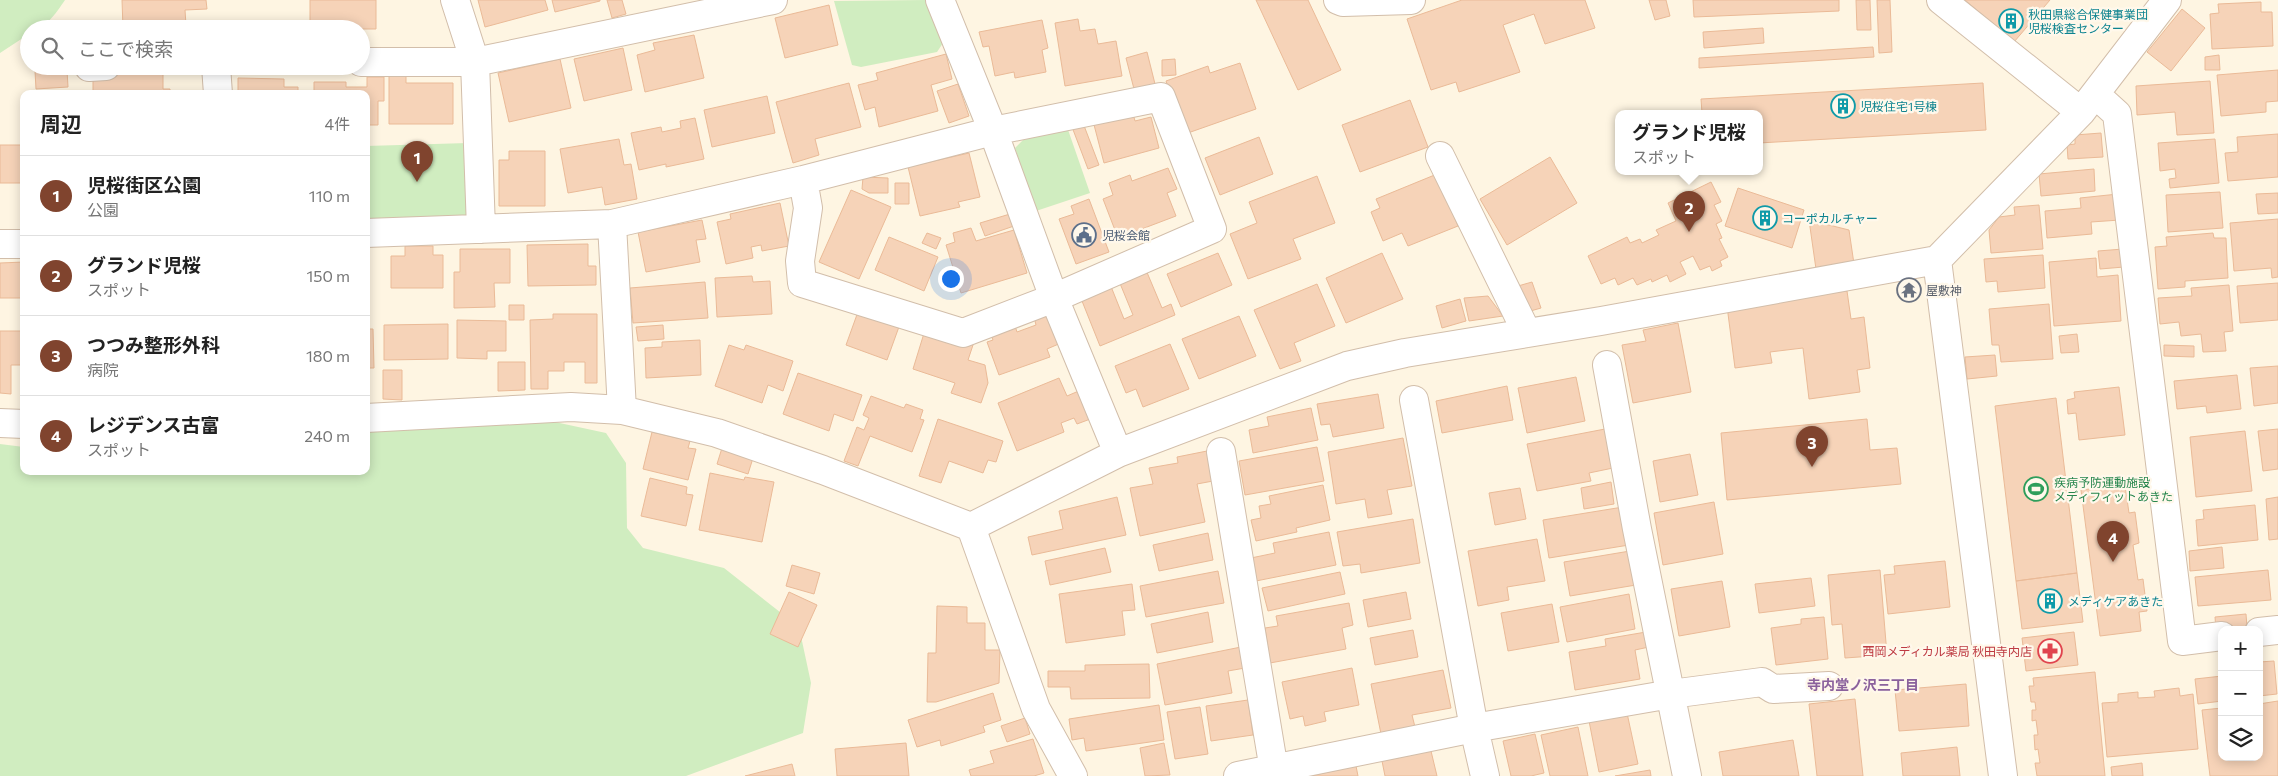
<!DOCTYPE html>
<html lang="ja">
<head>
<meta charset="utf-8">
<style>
  :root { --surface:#fff; --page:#f6f6f6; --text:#222; --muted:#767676; --line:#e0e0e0; --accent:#80442e }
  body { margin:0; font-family:Commissioner,"Noto Sans JP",sans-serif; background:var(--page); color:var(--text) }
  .controls { position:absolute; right:15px; bottom:15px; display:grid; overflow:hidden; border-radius:10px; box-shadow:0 2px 12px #0003 }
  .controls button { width:45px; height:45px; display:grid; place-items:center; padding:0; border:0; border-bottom:1px solid var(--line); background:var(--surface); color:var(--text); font:25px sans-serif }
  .you { position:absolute; left:950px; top:278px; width:18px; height:18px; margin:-12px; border:4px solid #fff; border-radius:50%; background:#1a73e8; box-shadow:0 0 0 8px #1a73e833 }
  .badge { display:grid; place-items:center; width:32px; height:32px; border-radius:50%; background:var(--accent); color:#fff; font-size:16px; font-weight:700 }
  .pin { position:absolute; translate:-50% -41px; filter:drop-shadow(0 1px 2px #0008) }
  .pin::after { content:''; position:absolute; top:26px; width:18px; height:15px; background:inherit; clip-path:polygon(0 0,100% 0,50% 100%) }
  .popup { position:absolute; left:1615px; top:110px; width:148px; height:65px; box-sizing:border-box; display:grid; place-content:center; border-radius:10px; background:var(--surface); filter:drop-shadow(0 1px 4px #0005); font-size:16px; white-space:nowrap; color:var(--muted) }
  .popup b { font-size:19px; color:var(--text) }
  .popup::after { content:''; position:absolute; left:50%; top:100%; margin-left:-10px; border:10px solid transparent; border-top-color:var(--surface) }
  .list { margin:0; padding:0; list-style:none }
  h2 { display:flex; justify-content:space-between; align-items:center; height:65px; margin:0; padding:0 20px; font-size:21px }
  h2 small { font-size:16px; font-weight:400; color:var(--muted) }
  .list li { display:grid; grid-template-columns:32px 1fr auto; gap:15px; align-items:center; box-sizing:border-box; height:80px; padding:0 20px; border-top:1px solid var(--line) }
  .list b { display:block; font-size:19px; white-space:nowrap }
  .list p { margin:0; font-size:16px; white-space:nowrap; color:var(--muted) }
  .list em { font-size:16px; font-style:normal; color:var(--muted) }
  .icon { flex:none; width:28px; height:28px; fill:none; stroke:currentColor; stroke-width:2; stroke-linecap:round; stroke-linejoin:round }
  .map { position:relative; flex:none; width:2278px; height:776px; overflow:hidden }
  .search { position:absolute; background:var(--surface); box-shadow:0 2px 12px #0003; left:20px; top:20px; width:350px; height:55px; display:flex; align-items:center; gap:12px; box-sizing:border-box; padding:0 18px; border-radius:28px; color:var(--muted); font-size:19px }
  .panel { position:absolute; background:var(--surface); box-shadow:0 2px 12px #0003; left:20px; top:90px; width:350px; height:385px; border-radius:10px }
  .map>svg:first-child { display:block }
  .green { fill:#d0edc0 }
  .building { fill:#f6d3b8; stroke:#eaba97 }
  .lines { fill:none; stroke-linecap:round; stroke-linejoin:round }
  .minor-casing { stroke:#d2beaa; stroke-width:30 }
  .minor { stroke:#fff; stroke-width:28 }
  .labels { text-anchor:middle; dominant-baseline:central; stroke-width:4.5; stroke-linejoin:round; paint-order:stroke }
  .culture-label { font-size:12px; fill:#0d838f; stroke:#fff8eb; text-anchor:start }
  .service-label { font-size:12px; fill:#4e5e75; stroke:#fff8eb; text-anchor:start }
  .worship-label { font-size:12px; fill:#5b616d; stroke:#fff8eb; text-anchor:start }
  .leisure-label { font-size:12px; fill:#27864d; stroke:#fff8eb; text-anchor:start }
  .health-label { font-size:12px; fill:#be3a42; stroke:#fff8eb; text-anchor:end }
  .neighbourhood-label { font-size:14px; font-weight:bold; fill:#8b619c; stroke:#fff8eb }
</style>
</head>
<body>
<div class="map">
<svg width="2278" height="776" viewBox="0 0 2278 776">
  <rect width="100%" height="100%" fill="#fef5e2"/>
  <path class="green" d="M0,0H65C55,14 47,29 29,29V34L0,53Z
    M926,0L943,43L937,52L861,67L852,65L834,1Z
    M1066,124L1090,193L1036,211L1015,148L1023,140Z
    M468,143L470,217L366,221V146Z
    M541,419L606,433L626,463L627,528L643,548L724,568L799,627L811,683L803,733L686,776H0V444L24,447V471H366V429Z"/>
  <path class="building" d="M122,0H206L207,9L185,10L186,25L123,28Z
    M310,0H376V29H310Z
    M478,0H545L548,10L485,27Z
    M552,0H600V1L555,12Z
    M607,0H622L626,14L612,18Z
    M1256,0H1308L1341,70L1298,90Z
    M1462,0H1585L1595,28L1545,44L1534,14L1503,25L1520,72L1459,92L1456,82L1431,90L1407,19Z
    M1649,0H1666L1670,16L1655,20Z
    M1693,0H1839V11L1694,17Z
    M1856,0H1870L1871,30H1857Z
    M1877,0H1890L1892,52L1879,53Z
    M1965,0H2050L2014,42Z
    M2261,2V12H2272L2273,46L2212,49L2210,14L2219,13L2218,4Z
    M829,5L838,45L785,58L775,18Z
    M2182,9L2205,28L2171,71L2147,52Z
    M1078,19L1080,31L1095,29L1098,44L1116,41L1122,76L1065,86L1055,23Z
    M1042,20L1048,48L1042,50L1046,72L1015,78L1014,72L995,76L989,46L983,47L979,32Z
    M1763,28L1764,43L1704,48L1703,32Z
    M694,35L704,78L645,92L637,55L655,50L653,43Z
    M1873,47L1874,57L1699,68V58Z
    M623,48L632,90L584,101L574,59Z
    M1147,52L1155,84L1134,89L1126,58Z
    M946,54L952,79L931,85L938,111L879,127L875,107L865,110L858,85L878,80L876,73Z
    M2219,55L2220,70H2205V57Z
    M560,59L571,108L509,122L498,73Z
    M1175,59L1176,75L1162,76V60Z
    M1240,63L1256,109L1185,134L1166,81L1208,66L1210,73Z
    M67,70L68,87L36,89L35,71Z
    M2278,70V101L2266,102V112L2221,116L2217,75Z
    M389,73H406V83H453V124H389Z
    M93,74H163V89H170V94H93Z
    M367,77H384V101H378V125H366V94H314V82H346V87H367Z
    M238,78L284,79V87H298V94H238Z
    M2210,81L2214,133L2177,135L2175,112L2137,115L2136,86Z
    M849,83L861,127L815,139L819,155L793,163L776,102Z
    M1983,83L1986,130L1759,143V113H1702L1701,99Z
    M958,84L969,116L949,123L937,91Z
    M767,96L775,133L712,147L704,110Z
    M1410,100L1428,147L1360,172L1342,125Z
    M1132,110L1135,121L1151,117L1159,148L1104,163L1093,121Z
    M695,118L704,159L666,167V164L639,170L631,133L661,127L662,132L681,128L680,121Z
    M1083,123L1099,165L1088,169L1072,127Z
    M2101,133L2103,157L2068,159L2067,145L2075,144V135Z
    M2278,134V177L2228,181L2225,153L2238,152L2237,137Z
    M1259,137L1273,174L1220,195L1205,158Z
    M619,139L624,165L631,164L637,199L605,205L602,187L568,193L560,149Z
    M2215,139L2219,183L2170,188L2169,179L2176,178L2175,169L2160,171L2158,143Z
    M0,145H24V183H0Z
    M509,151H545V206H499V160H509Z
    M969,153L980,197L958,202L960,207L920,216L908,167Z
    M1550,157L1577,203L1507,245L1480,199Z
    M1168,168L1177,189L1167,193L1176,216L1118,238L1103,199L1113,195L1109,183L1130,175L1132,181Z
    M2094,169L2095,191L2041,196L2039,174Z
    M1437,174L1458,226L1408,246L1402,233L1383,241L1371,212L1380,208L1376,199Z
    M1317,176L1335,223L1293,239L1301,259L1248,279L1230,234L1257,223L1249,202Z
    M863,177L888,178V193H869L862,189Z
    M1711,182L1721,202L1714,205L1722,221L1716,224L1722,238L1719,239L1728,257L1720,261L1722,266L1712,271L1710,266L1700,270L1693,256L1680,262L1686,274L1670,282L1667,275L1652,282L1651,279L1637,285L1633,278L1618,285L1615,278L1601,284L1588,256L1627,237L1630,243L1640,239L1642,243L1659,235L1656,230L1676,221L1668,203Z
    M895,183H909V204H895Z
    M1738,188L1804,210L1792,248L1725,226Z
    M851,190L891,207L859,279L819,262Z
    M2220,192L2223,228L2168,232L2166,195Z
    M2278,193V213L2258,214L2256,194Z
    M2118,194L2120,220L2091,222L2092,234L2047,238L2045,211L2081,208L2080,198Z
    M1089,199L1109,252L1076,264L1059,219L1074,214L1071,206Z
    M780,203L789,246L762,251L761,245L751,247L753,258L726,264L717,222L731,219L730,214Z
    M2039,205L2043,249L1991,253L1989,230L1999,217L2015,215L2014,207Z
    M1010,214L1014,226L985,236L980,223Z
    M2278,219V277L2272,278L2271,268L2234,271L2230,223Z
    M702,220L706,239L696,240L700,262L646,272L638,232Z
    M1809,220L1849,230L1854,264L1816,269Z
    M971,228L976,241L1014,230L1027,273L961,293L946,245L955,242L953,233Z
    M927,233L941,238L936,249L922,243Z
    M2213,233L2214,238H2226L2228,278L2185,281V287L2158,289L2155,247L2167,246L2166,237Z
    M889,237L938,257L924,291L875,270Z
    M588,244V266H596V285L528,286L527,245Z
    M405,246H433V255H443V288H391V256H405Z
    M460,249H510V283H494L495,307L454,308V272H460Z
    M2123,249L2124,267L2100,269L2098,251Z
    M1218,253L1232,285L1181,307L1167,274Z
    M1382,253L1403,299L1346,323L1326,278Z
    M2043,255L2045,288L1998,292L1997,281L1986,282L1984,259Z
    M2096,258L2097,277L2118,275L2121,321L2054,326L2049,262Z
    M24,262V298H0V263Z
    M1146,270L1162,308L1171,304L1175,315L1100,346L1080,296L1110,284L1124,319L1133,315L1119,281Z
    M752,276L753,282L770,281L772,314L717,317L715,278Z
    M705,282L708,318L633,323L630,288Z
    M1532,282L1541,308L1527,312L1518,286Z
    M2278,283V320L2240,323L2237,286Z
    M1317,284L1335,326L1294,343L1301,361L1280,369L1254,310Z
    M2229,285L2233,331L2224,332L2226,351L2203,352L2201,334L2181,336L2179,322L2160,324L2158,298L2192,296L2191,288Z
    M1847,291L1851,319L1864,317L1870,368L1857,370L1860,392L1809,399L1803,348L1770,352L1772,363L1735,368L1727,306Z
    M1488,296L1503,316L1469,321L1464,298Z
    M1460,299L1466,321L1442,328L1436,306Z
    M2049,304L2053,359L2001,362L1999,345H1992L1989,309Z
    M509,305H524V320H509Z
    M859,309L900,324L887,360L846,345Z
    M1050,312L1061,343L1047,349L1050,357L999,375L987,342L993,340L990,332L1014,323L1017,332L1036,325L1034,317Z
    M553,314H597V383H585V362H564V371H548V389H531L530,320L553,319Z
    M1239,316L1256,356L1199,379L1182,339Z
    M457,320L506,321V351H487V359L457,358Z
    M1678,323L1691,392L1633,403L1622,345L1646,341L1643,330Z
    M448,324V359L384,360V325Z
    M663,325L664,339L638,341L636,327Z
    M366,329H373L374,368H366Z
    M925,330L973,345L968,360L985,365L988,383L981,403L951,393L955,383L913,369Z
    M0,331H24V365H11V394L0,393Z
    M2077,334L2079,352L2061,353L2059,336Z
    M700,340L701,375L646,378L645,348L662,347V342Z
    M1170,344L1189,389L1143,407L1136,389L1126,393L1115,366Z
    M729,345L744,350L746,345L793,361L783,391L768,385L762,403L715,386Z
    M2164,345L2194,346V357L2164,356Z
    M1995,355L1997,376L1967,379L1965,357Z
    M498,362H525V390L498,391Z
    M2278,366V403L2254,406L2250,368Z
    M383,370H402V400L383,399Z
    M798,373L862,395L853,421L834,414L829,431L783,414Z
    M2237,375L2241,409L2207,413L2206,406L2177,409L2174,381Z
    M1576,377L1585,421L1527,433L1518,388Z
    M1059,378L1067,396L1081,390L1093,418L1077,424L1074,418L1061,423L1064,432L1017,451L998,403Z
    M1507,386L1513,420L1442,433L1436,401Z
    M2119,387L2125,435L2079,440L2076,413L2068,414L2067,400L2075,398L2074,392Z
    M1378,394L1384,428L1333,437L1330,424L1321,425L1317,404Z
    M871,396L904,408L906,404L923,410L920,419L924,420L912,452L870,436L858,466L844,461L857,427L864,430L869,418L863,415Z
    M2056,398L2077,573L2016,581L1995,406Z
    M1311,408L1318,440L1253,453L1249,430L1269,426L1267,417Z
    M938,419L1003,441L996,462L988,460L983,473L949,461L941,483L919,476Z
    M1867,419L1870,450L1897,448L1901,484L1727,500L1721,433Z
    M1605,429L1613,468L1589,473L1591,481L1537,491L1527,444Z
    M2278,429V469L2263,471L2258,431Z
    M2245,431L2252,491L2196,497L2190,437Z
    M652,432L690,441L688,448L696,449L688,480L643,469Z
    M1403,438L1412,486L1387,490L1392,514L1368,518L1365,499L1336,504L1328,452Z
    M1317,447L1324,481L1245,495L1239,461Z
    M722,448L753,458L748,474L717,464Z
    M1207,451L1213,481L1197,484L1205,522L1140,536L1130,488L1153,484L1149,468L1178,463L1177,457Z
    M1690,454L1698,495L1660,502L1653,461Z
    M710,473L744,480L745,477L774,482L762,542L699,530Z
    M650,478L687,487L686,494L693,495L686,526L641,516Z
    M1611,482L1614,504L1584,509L1581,488Z
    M1323,485L1330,520L1296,528L1297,532L1256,541L1251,520L1261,518L1259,506L1271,504L1269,496Z
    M2125,485L2129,513L2135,512L2139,543L2133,545L2138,580L2143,579L2147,611L2139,612L2141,631L2100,636L2081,490Z
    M1520,488L1526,519L1495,525L1489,493Z
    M1117,497L1126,535L1032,555L1028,537L1063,529L1059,511Z
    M2278,497V539L2269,540L2266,499Z
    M1714,502L1723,554L1663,565L1654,513Z
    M2255,505L2258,540L2198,546L2196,520L2204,519L2203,510Z
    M1623,507L1629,545L1549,558L1543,520Z
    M1413,519L1420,563L1361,573L1360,564L1343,566L1337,532Z
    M1329,532L1336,565L1256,581L1251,558L1275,553L1273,543Z
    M1208,533L1213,560L1159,571L1153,545Z
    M1537,539L1545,581L1507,587L1509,600L1478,606L1468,551Z
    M2222,547L2224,568L2190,571L2189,551Z
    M1105,548L1111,572L1050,585L1045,561Z
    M1630,551L1636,585L1570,596L1564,562Z
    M1945,561L1950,607L1888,614L1884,575L1895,574L1894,566Z
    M792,565L820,573L814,594L786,586Z
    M1880,570L1887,655L1845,658L1842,624L1832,625L1828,575Z
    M2268,570L2271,600L2198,606L2195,577Z
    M1218,571L1224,603L1146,617L1140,586Z
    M1340,572L1345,594L1268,611L1262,588Z
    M2077,573L2083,622L2022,629L2016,581Z
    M1811,578L1815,606L1759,613L1755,584Z
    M1722,581L1730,627L1679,636L1671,589Z
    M1132,584L1135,610L1122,611L1125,635L1066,643L1059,594Z
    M789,592L817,605L798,647L770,634Z
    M1406,592L1411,619L1368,627L1363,600Z
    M1629,594L1635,629L1567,642L1560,607Z
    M1349,603L1353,625L1342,628L1346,649L1270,663L1265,628L1278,626L1276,616Z
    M1552,604L1559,642L1508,651L1501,613Z
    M937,606L967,607V623H985V650H1000L999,683L936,702H927L928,653H936Z
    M1208,612L1213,642L1157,653L1151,624Z
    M2246,614L2247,627L2216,630L2215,617Z
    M1824,617L1828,659L1776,665L1771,628L1801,624V619Z
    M1413,630L1418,657L1375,665L1370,638Z
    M1646,632L1649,647L1635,650L1640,679L1575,690L1569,652L1606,646L1605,639Z
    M2074,632L2078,665L2026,671L2022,638Z
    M1241,647L1245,668L1228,671L1232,693L1165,705L1157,664Z
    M2274,661L2277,694L2259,696V662Z
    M1149,664L1150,698L1071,699L1070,687H1048V671H1085V665Z
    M1352,668L1359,705L1324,712L1326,721L1305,726L1303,716L1290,719L1282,682Z
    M1443,670L1451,708L1412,715L1415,727L1381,734L1371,684Z
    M2095,672L2105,776H2037L2035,763H2040L2038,749L2035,750L2034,735H2038L2036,720L2032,721V710H2036L2035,702H2031L2029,686H2034L2033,678Z
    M2222,676V701L2198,704L2195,679Z
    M1966,684L1969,726L1899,731L1895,690Z
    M2179,688L2180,696L2193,694L2198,749L2107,757L2102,703L2118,702V694L2138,692V698L2155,697L2154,691Z
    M993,693L1001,720L983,726L985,732L941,746L940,740L917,747L908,720Z
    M1855,699L1863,776H1817L1809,704Z
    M1248,700L1253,735L1211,741L1206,706Z
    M2278,701V776H2210L2202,710L2222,708V757H2259V704Z
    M1159,705L1164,740L1086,751L1084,738L1072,740L1069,719Z
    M1200,707L1208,754L1175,759L1167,712Z
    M1627,713L1638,764L1599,772L1589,721Z
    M1025,718L1030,734L1007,742L1001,726Z
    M1578,727L1588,776H1550L1541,735Z
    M1535,734L1544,773L1531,776H1511L1503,741Z
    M1033,739L1044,773L1034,776H971L969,770L994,763L990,751Z
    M1793,740L1799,776H1723L1719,752Z
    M906,743L909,776H837L835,749Z
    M1164,743L1170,775L1145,776L1140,748Z
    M1957,747L1960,776H1903L1901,753Z
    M1431,751L1437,776H1385L1382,761Z
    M2142,763L2143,776H2112L2111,767Z
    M792,764L795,776H745Z
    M1356,766L1358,776H1310Z
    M1650,770L1651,776H1615Z"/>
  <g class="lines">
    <g class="minor-casing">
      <path id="minor" d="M455,0L475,62L481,229
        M940,0L993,131L1054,298L1118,453
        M1338,0L1343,2L1411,0
        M1941,0L2081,112
        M361,62H475L773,0
        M216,66L218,94
        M89,67L106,66
        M2095,94L2117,114L2182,641L2222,636
        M1440,156L1527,333
        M612,224L622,410
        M366,233L612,224L803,180L993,131L1161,97L1212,229L1054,298L963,333L802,283L800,261L808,208L803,180
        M0,244H24
        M1937,260L2003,776
        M1607,365L1637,529L1687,776
        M1414,400L1474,728L1485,776
        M366,418L571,407L622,410L717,433L823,470L971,527L1118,453L1347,366L1405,353L1601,321L1937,260L2081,112L2167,0
        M0,423L24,424
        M1221,452L1275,776
        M971,527L1036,709L1073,776
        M2259,632L2278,630
        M1238,776L1474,728L1671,694L1762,682L1773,689L1829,686"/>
    </g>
    <use href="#minor" class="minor"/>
  </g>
  <defs>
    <g id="building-ring" transform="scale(1.25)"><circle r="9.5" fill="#fff8eb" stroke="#0f9aa8" stroke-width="1.5"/><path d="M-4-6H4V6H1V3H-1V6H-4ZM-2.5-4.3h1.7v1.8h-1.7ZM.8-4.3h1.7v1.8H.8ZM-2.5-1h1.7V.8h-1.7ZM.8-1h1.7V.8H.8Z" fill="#0f9aa8"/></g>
    <g id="civic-ring" transform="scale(1.25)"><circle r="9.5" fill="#fff8eb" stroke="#5c6f8a" stroke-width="1.5"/><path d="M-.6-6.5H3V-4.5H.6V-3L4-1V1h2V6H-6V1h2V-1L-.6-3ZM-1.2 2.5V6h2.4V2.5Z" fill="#5c6f8a"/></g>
    <g id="temple-ring" transform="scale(1.25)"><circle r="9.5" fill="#fff8eb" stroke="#6b7280" stroke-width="1.5"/><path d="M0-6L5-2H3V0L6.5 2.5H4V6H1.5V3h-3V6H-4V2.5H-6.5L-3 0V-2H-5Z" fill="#6b7280"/></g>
    <g id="stadium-ring" transform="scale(1.25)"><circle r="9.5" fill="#fff8eb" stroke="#2e9e5b" stroke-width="1.5"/><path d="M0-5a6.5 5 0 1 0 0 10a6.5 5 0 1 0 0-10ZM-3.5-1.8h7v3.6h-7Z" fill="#2e9e5b"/></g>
    <g id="pharmacy-ring" transform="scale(1.25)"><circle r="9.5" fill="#fff8eb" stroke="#e0444e" stroke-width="1.5"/><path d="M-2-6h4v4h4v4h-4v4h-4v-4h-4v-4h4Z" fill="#e0444e"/></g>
  </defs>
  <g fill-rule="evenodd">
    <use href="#building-ring" x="2011" y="21"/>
    <use href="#building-ring" x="1843" y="106"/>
    <use href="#building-ring" x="1765" y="218"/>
    <use href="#civic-ring" x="1084" y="235"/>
    <use href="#temple-ring" x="1909" y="290"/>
    <use href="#stadium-ring" x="2036" y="489"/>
    <use href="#building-ring" x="2050" y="601"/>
    <use href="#pharmacy-ring" x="2050" y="651"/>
  </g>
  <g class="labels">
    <g class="culture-label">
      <text x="2028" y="14">秋田県総合保健事業団<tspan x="2028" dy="14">児桜検査センター</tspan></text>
      <text x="1860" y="106">児桜住宅1号棟</text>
      <text x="1782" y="218">コーポカルチャー</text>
      <text x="2068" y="601">メディケアあきた</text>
    </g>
    <g class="service-label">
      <text x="1102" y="235">児桜会館</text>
    </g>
    <g class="worship-label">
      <text x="1926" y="290">屋敷神</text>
    </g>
    <g class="leisure-label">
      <text x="2054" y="482">疾病予防運動施設<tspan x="2054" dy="14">メディフィットあきた</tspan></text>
    </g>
    <g class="health-label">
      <text x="2032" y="651">西岡メディカル薬局 秋田寺内店</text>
    </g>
    <g class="neighbourhood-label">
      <text x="1863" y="684">寺内堂ノ沢三丁目</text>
    </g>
  </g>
</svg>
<div class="controls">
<button>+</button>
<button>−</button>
<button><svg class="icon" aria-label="layers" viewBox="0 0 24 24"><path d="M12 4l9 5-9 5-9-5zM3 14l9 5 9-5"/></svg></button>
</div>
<div class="you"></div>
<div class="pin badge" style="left:417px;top:182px">1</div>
<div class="pin badge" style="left:1689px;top:232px">2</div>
<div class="popup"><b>グランド児桜</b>スポット</div>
<div class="pin badge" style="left:1812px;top:467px">3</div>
<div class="pin badge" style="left:2113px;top:562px">4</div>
<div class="search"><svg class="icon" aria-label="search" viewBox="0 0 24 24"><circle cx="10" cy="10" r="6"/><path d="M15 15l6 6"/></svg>ここで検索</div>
<section class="panel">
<h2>周辺<small>4件</small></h2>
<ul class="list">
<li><span class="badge">1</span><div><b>児桜街区公園</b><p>公園</p></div><em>110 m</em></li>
<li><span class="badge">2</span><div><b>グランド児桜</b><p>スポット</p></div><em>150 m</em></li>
<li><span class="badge">3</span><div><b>つつみ整形外科</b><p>病院</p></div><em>180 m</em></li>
<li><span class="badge">4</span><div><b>レジデンス古富</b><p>スポット</p></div><em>240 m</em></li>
</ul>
</section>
</div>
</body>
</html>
